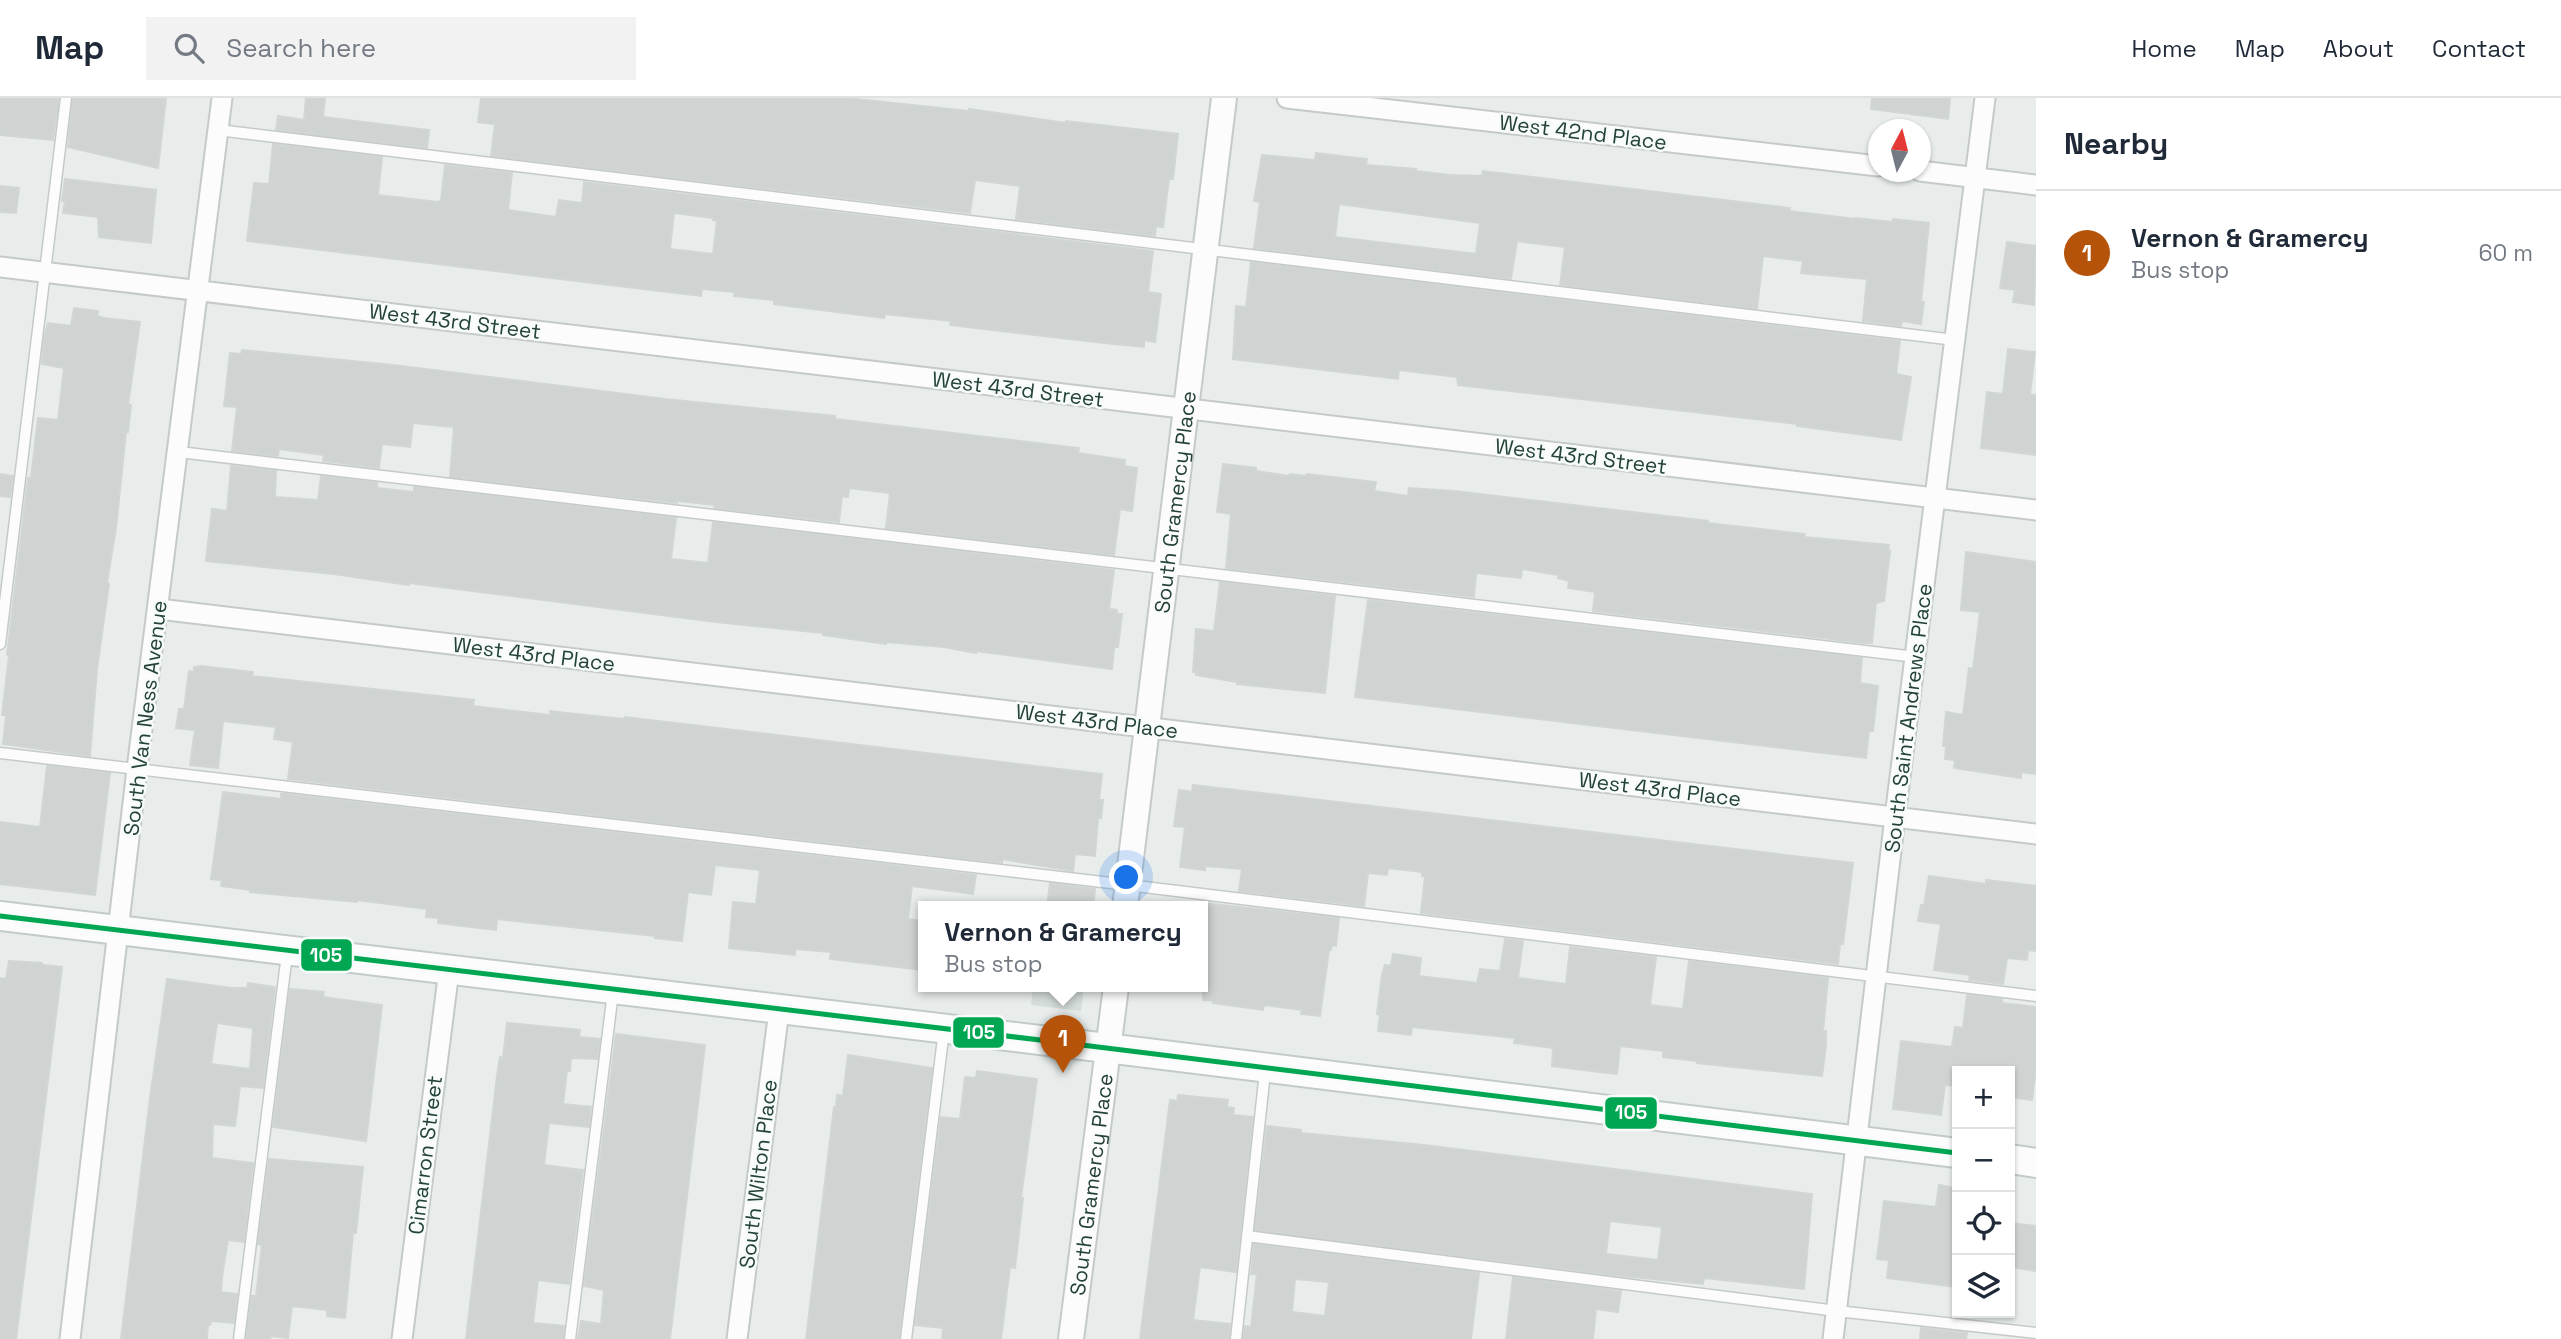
<!DOCTYPE html>
<html lang="en">
<head>
<meta charset="utf-8">
<style>
  :root { --surface:#fff; --page:#f2f2f3; --text:#1f2937; --muted:#747a83; --line:#e0e1e3; --accent:#b45309 }
  body { margin:0; font-family:"Space Grotesk",sans-serif; background:var(--page); color:var(--text) }
  .controls { position:absolute; right:21px; bottom:21px; display:grid; overflow:hidden; border-radius:0px; box-shadow:0 2px 5px #0004 }
  .controls button { width:63px; height:63px; display:grid; place-items:center; padding:0; border:0; border-bottom:2px solid var(--line); background:var(--surface); color:var(--text); font:35px sans-serif }
  .compass { position:absolute; left:1868px; top:21px; width:63px; height:63px; border-radius:50%; background:var(--surface); box-shadow:0 2px 5px #0004; rotate:7deg }
  .you { position:absolute; left:1127px; top:780px; width:24px; height:24px; margin:-18px; border:5px solid #fff; border-radius:50%; background:#1a73e8; box-shadow:0 0 0 10px #1a73e833 }
  .badge { display:grid; place-items:center; width:46px; height:46px; border-radius:50%; background:var(--accent); color:#fff; font-size:23px; font-weight:700 }
  .pin { position:absolute; translate:-50% -58px; filter:drop-shadow(0 2px 4px #0008) }
  .pin::after { content:''; position:absolute; top:37px; width:24px; height:21px; background:inherit; clip-path:polygon(0 0,100% 0,50% 100%) }
  .popup { position:absolute; left:918px; top:803px; width:290px; height:91px; box-sizing:border-box; display:grid; place-content:center; border-radius:0px; background:var(--surface); filter:drop-shadow(0 2px 5px #0005); font-size:23px; white-space:nowrap; color:var(--muted) }
  .popup b { font-size:26px; color:var(--text) }
  .popup::after { content:''; position:absolute; left:50%; top:100%; margin-left:-14px; border:14px solid transparent; border-top-color:var(--surface) }
  .list { margin:0; padding:0; list-style:none }
  h2 { display:flex; justify-content:space-between; align-items:center; height:91px; margin:0; padding:0 28px; font-size:30px }
  h2 small { font-size:23px; font-weight:400; color:var(--muted) }
  .list li { display:grid; grid-template-columns:46px 1fr auto; gap:21px; align-items:center; box-sizing:border-box; height:126px; padding:0 28px; border-top:2px solid var(--line) }
  .list b { display:block; font-size:26px; white-space:nowrap }
  .list p { margin:0; font-size:23px; white-space:nowrap; color:var(--muted) }
  .list em { font-size:23px; font-style:normal; color:var(--muted) }
  .icon { flex:none; width:38px; height:38px; fill:none; stroke:currentColor; stroke-width:2; stroke-linecap:round; stroke-linejoin:round }
  .map { position:relative; flex:none; width:2036px; height:1241px; overflow:hidden }
  header { display:flex; align-items:center; gap:42px; box-sizing:border-box; height:98px; padding:0 35px; background:var(--surface); border-bottom:2px solid var(--line) }
  header strong { font-size:33px }
  nav { display:flex; gap:38px; margin-inline-start:auto; font-size:24px }
  .search { width:490px; height:63px; background:var(--page); display:flex; align-items:center; gap:18px; box-sizing:border-box; padding:0 24px; border-radius:0px; color:var(--muted); font-size:26px }
  main { display:flex }
  aside { flex:1; background:var(--surface) }
  .map>svg:first-child { display:block }
  .built { fill:#d6dedb }
  .building { fill:#cfd4d2; stroke:#d1d6d4; stroke-width:2; fill-rule:evenodd }
  .lines { fill:none; stroke-linecap:round; stroke-linejoin:round }
  .service-casing { stroke:#c5cac8; stroke-width:13 }
  .minor-casing { stroke:#c5cac8; stroke-width:23 }
  .tertiary-casing { stroke:#c5cac8; stroke-width:28 }
  .secondary-casing { stroke:#c3cbc8; stroke-width:32 }
  .service { stroke:#fcfcfc; stroke-width:10 }
  .minor { stroke:#fcfcfc; stroke-width:19 }
  .tertiary { stroke:#fcfcfc; stroke-width:24 }
  .secondary { stroke:#fcfcfc; stroke-width:28 }
  .bus-1-casing { stroke:#f7fbf9; stroke-width:10 }
  .bus-1 { stroke:#00a651; stroke-width:5 }
  .labels { text-anchor:middle; dominant-baseline:central; stroke-width:5; stroke-linejoin:round; paint-order:stroke }
  .street-label { font-size:21px; fill:#24423a; stroke:#f7fbf9 }
  .line-badge { stroke:#f7fbf9; stroke-width:2.5 }
  .badge-label { font-size:19px; text-anchor:middle; font-weight:bold; fill:#fff }
</style>
</head>
<body>
<header>
<strong>Map</strong>
<div class="search"><svg class="icon" aria-label="search" viewBox="0 0 24 24"><circle cx="10" cy="10" r="6"/><path d="M15 15l6 6"/></svg>Search here</div>
<nav><a>Home</a><a>Map</a><a>About</a><a>Contact</a></nav>
</header>
<main>
<div class="map">
<svg width="2036" height="1241" viewBox="0 0 2036 1241">
  <rect width="100%" height="100%" fill="#e8edeb"/>
  <path class="built" d="M1033,889H1084L1081,913L1031,907Z"/>
  <path class="building" d="M0,0H59L53,42L0,37Z
    M73,0H166L158,70L68,49Z
    M306,0H325L323,19L429,32L427,50L276,32L278,18L304,22Z
    M481,0H846L969,13V11L1066,25V23L1178,36L1173,81H1169L1163,129L1156,128L1155,138L1016,121L1020,88L975,82L970,115L491,58L495,26L478,24Z
    M1872,0H1950L1948,21L1871,11Z
    M273,46L382,59L378,97L438,104L441,103L445,67L512,75L508,112L556,119L559,102L582,105L584,84L1153,153L1148,194L1161,196L1155,244L1144,242V249L1104,245L950,227L951,223L885,216L884,220L774,206V202L734,198L735,194L702,191L701,198L247,143L254,85L269,86ZM674,115L713,120V122L717,123L713,156L670,151Z
    M1316,55L1367,61L1366,67L1416,71V73L1450,77L1482,78L1483,73L1790,110L1789,113L1856,121V120L1892,124L1893,121L1929,125L1921,204H1924L1921,226L1902,223L1901,228L1863,223L1867,181L1801,175L1803,163L1763,158L1757,211L1560,187L1565,149L1517,143L1511,181L1254,150L1260,104L1254,103L1262,57L1315,62ZM1339,106L1480,125L1476,156L1335,139Z
    M65,81L156,92L151,145L99,139L98,119L63,115L65,104L62,103Z
    M0,88L19,90L16,115L0,114Z
    M2007,144L2036,148L2034,207L2013,204L2015,192L2000,190Z
    M1251,164L1900,243L1896,276L1911,279L1901,342L1797,328V326L1458,287L1457,279L1399,272L1398,281L1233,261L1236,208L1246,209Z
    M74,210L98,213L97,218L104,220L140,224L128,307H131L128,334H126L116,430L107,485L109,486L97,571L90,658L3,646L6,617H2L9,558L7,557L28,380H31L38,320L58,322L64,270L42,266L44,240L48,225L71,228Z
    M2008,251L2035,254L2030,297H2036V357L1981,350L1987,294L2003,296Z
    M242,252L393,267L665,301L835,318V321L1079,350L1078,355L1125,362L1124,368L1137,370L1132,413L1120,411L1114,457L886,430L890,395L849,390L848,399L842,398L839,424L714,410L715,407L678,403L677,405L450,379L454,329L413,325L410,349L382,346L379,370L323,363L324,357L279,351L278,358L232,353L237,309L224,308L230,255L241,256Z
    M1223,366L1256,370V373L1289,378L1290,376L1307,378V376L1376,384L1374,393L1408,398L1409,390L1454,393L1708,423V425L1805,436L1804,439L1889,447L1888,453H1890L1884,503L1876,505L1872,545H1864L1593,513L1595,494L1568,490L1569,483L1558,480V477L1522,471L1521,480L1476,475L1474,499L1226,470L1231,416L1217,414Z
    M231,368L276,373L275,399L318,402L321,378L377,385V390L414,394V389L676,420L671,461L708,465L713,424L1114,472L1109,511L1117,512V516H1122L1118,549H1114L1112,571L976,553V555L944,549L886,544V546L823,537V535L716,524L409,485V487L334,476L206,463L212,411L227,413Z
    M0,376L13,378L10,399L0,398Z
    M1966,454L2036,464V676L2021,674V680L1954,670L1955,662L1945,661L1946,648H1943L1946,614L1963,617L1969,570L1973,571L1980,514L1961,512Z
    M1220,484L1335,498L1325,595L1237,586V584L1196,577V574H1193L1196,531L1214,533Z
    M1368,502L1862,560L1860,585L1878,588L1873,633H1869L1866,660L1355,599Z
    M201,568L253,574L252,578L474,602L473,608L506,612L550,617V613L595,618L624,621L625,619L1102,676L1099,702H1103L1101,720H1098L1095,758L1075,756L1073,773L1002,761V765L288,681L293,644L274,641L276,629L223,623L218,670L190,667L195,632L176,630L179,611H184L189,573L194,574V569Z
    M47,668L110,675L95,797L0,786V724L40,729Z
    M1193,687L1853,765L1843,846H1840L1838,866L1421,815L1425,778H1422V774L1388,770L1387,777L1368,775L1364,808L1239,793L1242,771L1205,768V772L1180,769L1185,729L1174,728L1179,692L1192,694Z
    M223,694L281,701V696H286L976,777L973,796L912,788L908,821L923,823V872L830,861L831,854L795,851V857L729,850L733,804L756,806L760,772L715,767L711,797L688,794L682,843L655,840V838L497,821L496,832L438,825V820L426,819L427,811L357,802V804L250,794V792L221,788L222,782L211,781Z
    M1929,778L1986,786V782L2036,788V853L2028,852L2027,862L2007,860L2003,886L1969,882L1970,877L1934,872L1941,826L1918,823L1921,807H1924Z
    M1050,785L1095,791L1093,809H1047Z
    M1203,805L1339,820L1336,848L1332,847L1331,852H1329L1320,918L1301,916L1302,912L1264,907L1263,912L1213,905L1214,903L1203,902V862L1207,827H1203Z
    M1505,841L1523,843L1518,880L1566,886L1570,849L1656,859L1650,907L1683,911L1689,863L1828,880L1823,933H1826V947L1822,978L1697,965V963L1663,959V953L1620,948L1617,976L1600,974L1552,968L1553,950L1514,945L1515,940L1412,929L1411,937L1378,933L1380,917L1377,916L1382,877L1385,867L1391,868L1393,856L1421,860L1419,878L1477,885L1480,871L1500,873Z
    M9,863L42,865V867L62,869L16,1241H0V880L6,881Z
    M167,881L231,890H247L248,885L275,889L263,990L240,988L235,1028L213,1026L212,1060L253,1065L244,1144L228,1142L222,1179L221,1194L237,1196L234,1225L211,1223L210,1227H208L207,1241H121L150,1000ZM217,925L253,930L250,971L211,966Z
    M290,891L324,894L323,899L382,907L366,1043L273,1029Z
    M1967,897L2002,901V905L2036,909V970L2032,1002L2010,999V973H1957V988L1945,987L1941,1017L1893,1011L1901,943L1952,949L1955,929L1963,930Z
    M507,925L580,932L579,939L600,941L597,961L571,960L570,973H567L563,1006L591,1009L589,1029L549,1025L544,1067L583,1072L569,1186L538,1182L533,1225L564,1228L563,1241H466L497,978L500,959L503,960Z
    M616,936L705,947L670,1241H578L581,1223L601,1226L604,1192L584,1188Z
    M848,957L932,970L899,1241H806L834,1009L836,1010L837,997L843,998Z
    M977,973L1037,981L1021,1100H1023L1015,1170L1010,1169L1001,1241H942L943,1230L915,1227L941,1019L960,1021L965,979L976,980Z
    M1178,997L1228,1002L1227,1009L1234,1010L1233,1017L1253,1019L1236,1174L1200,1169L1193,1222L1230,1226L1229,1241H1140L1170,1002L1177,1003Z
    M1267,1028L1301,1032V1035L1424,1047L1812,1096L1804,1191L1704,1180L1703,1186L1622,1178L1255,1132ZM1610,1123L1662,1129L1658,1162L1606,1156Z
    M269,1061L363,1069L356,1135H353L345,1220L327,1218V1212L292,1208L288,1240L271,1238L270,1241H246L252,1198H256L262,1147L258,1146Z
    M1939,1087L1955,1090L1953,1111H1957V1189L1887,1180L1889,1162L1877,1161L1884,1103L1936,1109Z
    M2010,1125L2036,1128V1173L2010,1169Z
    M1254,1146L1479,1175L1471,1241H1243L1245,1228L1251,1229L1257,1176H1251ZM1295,1181L1329,1184L1325,1218L1292,1214Z
    M1513,1179L1621,1193L1618,1214L1596,1211L1593,1241H1506Z
    M1921,1230L1967,1235L1966,1241H1920Z"/>
  <g class="lines">
    <g class="service-casing">
      <path id="service" d="M218,32L1955,242
        M179,354L1916,559
        M0,546L66,0
        M0,655L1128,787L2036,898
        M1247,1138L1837,1213L2036,1235
        M239,1241L287,856
        M570,1241L613,894
        M906,1241L944,932
        M1236,1241L1265,974"/>
    </g>
    <g class="minor-casing">
      <path id="minor" d="M1287,0L1878,68
        M1920,73L2036,87
        M0,169L2036,412
        M159,511L2036,736
        M70,1241L137,671L222,0
        M402,1241L449,872
        M737,1241L779,912
        M1833,1241L1895,719L1985,0"/>
    </g>
    <g class="tertiary-casing">
      <g id="tertiary">
        <path id="s1" d="M1125,809L1224,0"/>
        <path id="s2" d="M1071,1241L1116,889"/>
      </g>
    </g>
    <g class="secondary-casing">
      <path id="secondary" d="M0,818L1082,947L1957,1055
        M2010,1061L2036,1065"/>
    </g>
    <use href="#service" class="service"/>
    <use href="#minor" class="minor"/>
    <use href="#tertiary" class="tertiary"/>
    <use href="#secondary" class="secondary"/>
    <g class="bus-1-casing">
      <path id="bus-1" d="M0,818L1082,947L1957,1055"/>
    </g>
    <use href="#bus-1" class="bus-1"/>
  </g>
  <g class="labels">
    <g class="street-label">
      <text transform="translate(1583 34) rotate(7)">West 42nd Place</text>
      <text transform="translate(455 223) rotate(7)">West 43rd Street</text>
      <text transform="translate(1018 291) rotate(7)">West 43rd Street</text>
      <text transform="translate(1581 358) rotate(7)">West 43rd Street</text>
      <text stroke="none"><textPath href="#s1" startOffset="408">South Gramercy Place</textPath></text>
      <text transform="translate(534 556) rotate(7)">West 43rd Place</text>
      <text transform="translate(145 620) rotate(-83)">South Van Ness Avenue</text>
      <text transform="translate(1908 620) rotate(-83)">South Saint Andrews Place</text>
      <text transform="translate(1097 623) rotate(7)">West 43rd Place</text>
      <text transform="translate(1660 691) rotate(7)">West 43rd Place</text>
      <text transform="translate(425 1057) rotate(-83)">Cimarron Street</text>
      <text transform="translate(758 1076) rotate(-83)">South Wilton Place</text>
      <text stroke="none"><textPath href="#s2" startOffset="156">South Gramercy Place</textPath></text>
    </g>
  </g>
  <g class="line-badge">
    <rect x="300" y="840" width="53" height="34" rx="7" fill="#00a651"/>
    <rect x="952" y="918" width="53" height="33" rx="7" fill="#00a651"/>
    <rect x="1604" y="998" width="54" height="34" rx="7" fill="#00a651"/>
  </g>
  <g class="badge-label">
    <text x="326" y="864">105</text>
    <text x="979" y="941">105</text>
    <text x="1631" y="1021">105</text>
  </g>
</svg>
<div class="controls">
<button>+</button>
<button>−</button>
<button><svg class="icon" aria-label="locate" viewBox="0 0 24 24"><circle cx="12" cy="12" r="6"/><path d="M12 2v4M12 18v4M2 12h4M18 12h4"/></svg></button>
<button><svg class="icon" aria-label="layers" viewBox="0 0 24 24"><path d="M12 4l9 5-9 5-9-5zM3 14l9 5 9-5"/></svg></button>
</div>
<svg class="compass" viewBox="-18 -18 36 36"><path d="M0-13l5 13h-10z" fill="#e53935"/><path d="M0 13l5-13h-10z" fill="#747a83"/></svg>
<div class="you"></div>
<div class="pin badge" style="left:1063px;top:975px">1</div>
<div class="popup"><b>Vernon &amp; Gramercy</b>Bus stop</div>
</div>
<aside>
<h2>Nearby<small></small></h2>
<ul class="list">
<li><span class="badge">1</span><div><b>Vernon &amp; Gramercy</b><p>Bus stop</p></div><em>60 m</em></li>
</ul>
</aside>
</main>
</body>
</html>
